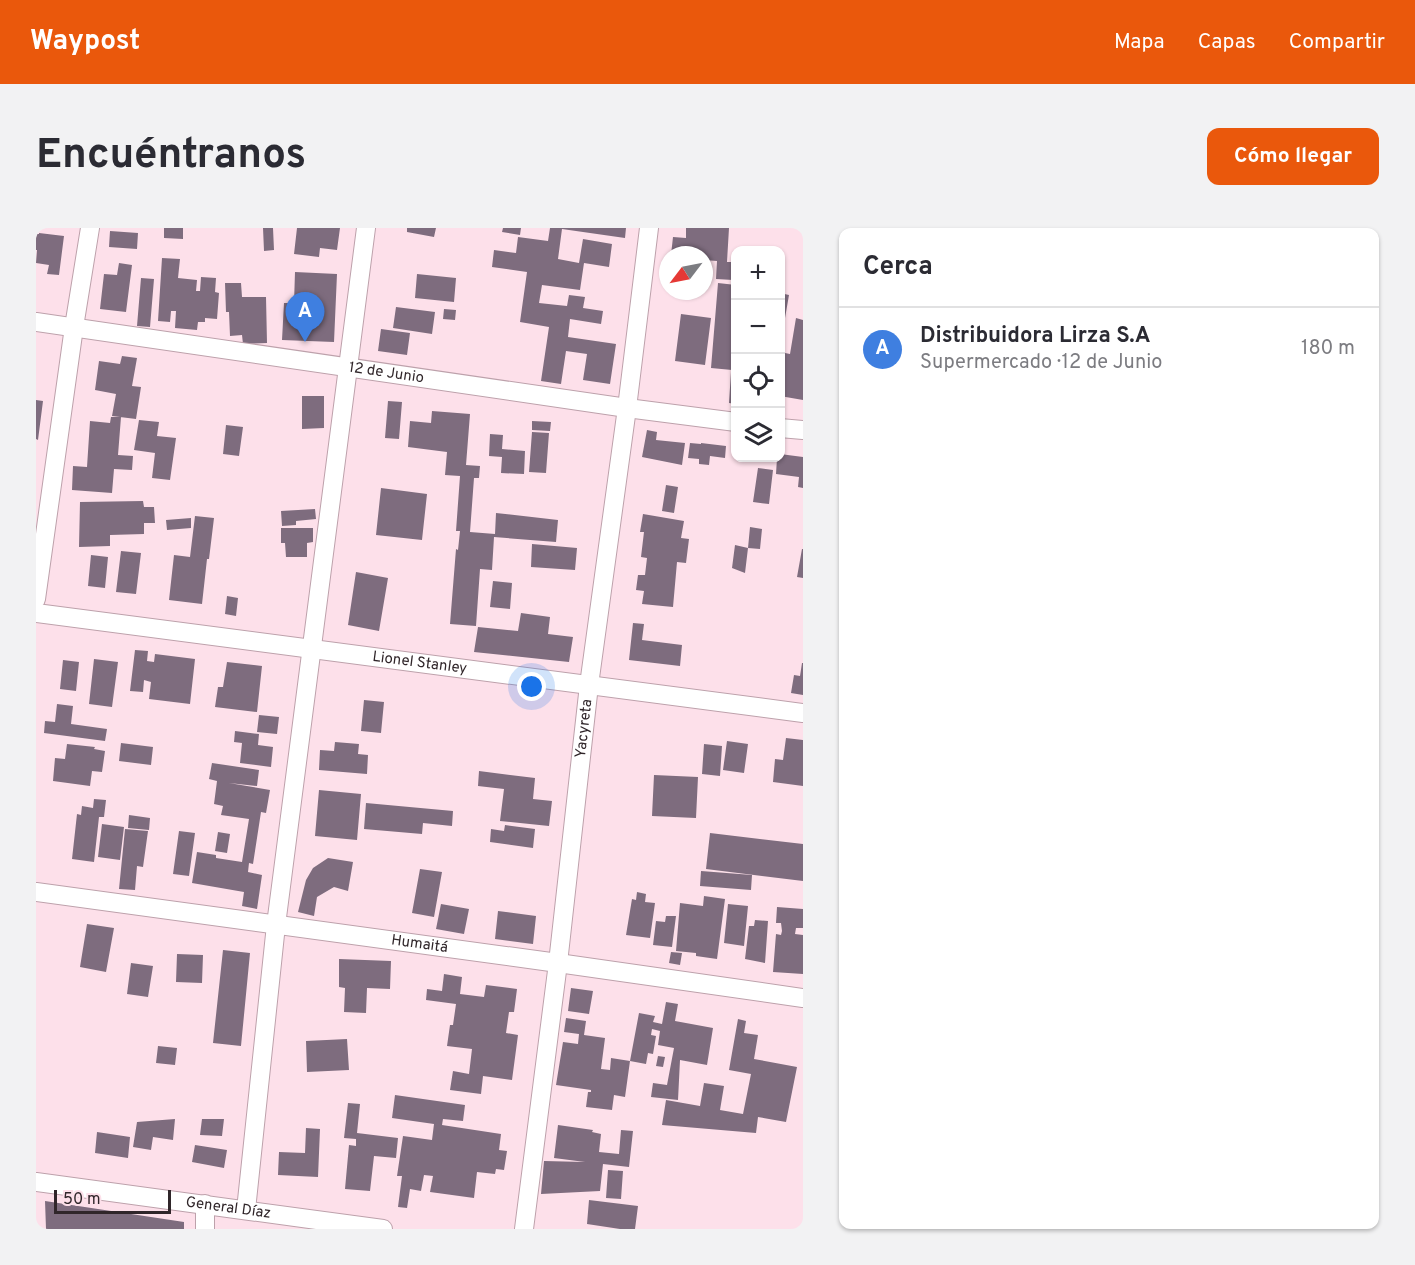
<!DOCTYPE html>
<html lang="es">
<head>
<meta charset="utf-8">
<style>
  :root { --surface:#fff; --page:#f2f2f3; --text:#2b2b33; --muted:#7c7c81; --line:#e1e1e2; --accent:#ea580c }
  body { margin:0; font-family:Overpass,sans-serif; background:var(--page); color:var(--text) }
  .controls { position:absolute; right:18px; top:18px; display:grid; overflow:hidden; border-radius:12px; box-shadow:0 2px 4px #0004 }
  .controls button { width:54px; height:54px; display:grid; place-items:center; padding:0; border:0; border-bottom:2px solid var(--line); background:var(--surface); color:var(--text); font:30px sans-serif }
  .compass { position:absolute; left:623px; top:18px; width:54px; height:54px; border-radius:50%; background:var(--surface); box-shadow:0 2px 4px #0004; rotate:238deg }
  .scale { position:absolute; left:18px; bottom:15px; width:117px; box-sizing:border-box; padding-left:6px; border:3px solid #30262a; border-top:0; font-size:16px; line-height:21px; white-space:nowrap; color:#30262a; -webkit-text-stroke:4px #fde0ea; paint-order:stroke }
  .you { position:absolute; left:496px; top:459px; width:21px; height:21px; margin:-15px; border:4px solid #fff; border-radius:50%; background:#1a73e8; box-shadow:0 0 0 9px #1a73e833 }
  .badge { display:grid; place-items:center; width:39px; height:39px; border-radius:50%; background:var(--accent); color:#fff; font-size:20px; font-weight:700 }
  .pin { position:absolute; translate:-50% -50px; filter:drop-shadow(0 2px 3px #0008) }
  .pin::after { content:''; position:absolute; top:32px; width:21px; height:18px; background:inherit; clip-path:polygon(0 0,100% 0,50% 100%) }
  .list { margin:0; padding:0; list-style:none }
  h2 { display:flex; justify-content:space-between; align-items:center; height:78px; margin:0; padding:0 24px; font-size:26px }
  h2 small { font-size:20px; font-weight:400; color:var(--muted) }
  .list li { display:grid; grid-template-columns:39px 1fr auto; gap:18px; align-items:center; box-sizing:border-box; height:84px; padding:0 24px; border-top:2px solid var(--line) }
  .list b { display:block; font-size:22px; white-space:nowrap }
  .list p { margin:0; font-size:20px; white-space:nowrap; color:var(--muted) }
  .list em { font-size:20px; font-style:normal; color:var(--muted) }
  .icon { flex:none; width:33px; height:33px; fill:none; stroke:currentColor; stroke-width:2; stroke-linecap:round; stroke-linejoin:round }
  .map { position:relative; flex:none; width:767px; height:1001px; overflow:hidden; border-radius:12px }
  header { display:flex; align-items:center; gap:36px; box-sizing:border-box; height:84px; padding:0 30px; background:var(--accent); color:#fff }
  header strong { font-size:28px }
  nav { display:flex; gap:33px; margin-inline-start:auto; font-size:21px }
  .intro { display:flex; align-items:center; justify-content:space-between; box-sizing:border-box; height:144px; padding:0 36px }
  h1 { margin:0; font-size:42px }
  .button { padding:15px 27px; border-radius:12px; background:var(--accent); color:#fff; font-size:21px; font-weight:700 }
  main { display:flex; gap:36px; padding:0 36px }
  aside { flex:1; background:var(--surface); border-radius:12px; box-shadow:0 2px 4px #0004 }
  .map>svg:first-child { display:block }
  .building { fill:#7e6c7e }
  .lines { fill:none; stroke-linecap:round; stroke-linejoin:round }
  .minor-casing { stroke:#bda1ab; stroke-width:20 }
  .minor { stroke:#fff; stroke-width:18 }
  .labels { text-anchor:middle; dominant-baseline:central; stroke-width:6; stroke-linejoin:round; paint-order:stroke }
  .street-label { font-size:15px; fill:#30262a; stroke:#fde0ea }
</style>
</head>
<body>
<header>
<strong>Waypost</strong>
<nav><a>Mapa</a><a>Capas</a><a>Compartir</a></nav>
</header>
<div class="intro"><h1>Encuéntranos</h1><a class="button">Cómo llegar</a></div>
<main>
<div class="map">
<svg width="767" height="1001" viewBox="0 0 767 1001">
  <rect width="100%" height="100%" fill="#fde0ea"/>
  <path class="building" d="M128,0H147V11L128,10Z
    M227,0H237L238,22L228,23Z
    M261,0H304L301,22L284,20L283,29L258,26Z
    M371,0H400L398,9L371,4Z
    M467,0H485L484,7L466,4Z
    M514,0H590L589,10L526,1L522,31L543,35L547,11L576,16L573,39L548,35L544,62L506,57L503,75L531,78L533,67L549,69L547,80L567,83L565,96L534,91L532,109L580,116L574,156L547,152L551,126L530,123L525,156L505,153L513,99L484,94L491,44L456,39L458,22L480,25L482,9L512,13Z
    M650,0H693L691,34H698L697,52L680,51L681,33L668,32V27H635L637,9L650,10Z
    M74,3L102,5L101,21L73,19Z
    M3,5L28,8L23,47L11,46L13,37L0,35L1,22H0V6H3Z
    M126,30L144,31L142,50L161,52L160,63H164L165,49L180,50L179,64L183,65L181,91L169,90V94H162L161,102L139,100L140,83H135L134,94L122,93Z
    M83,35L96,37L90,84L64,81L68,46L81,47Z
    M259,44L301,46L298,114L246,112L248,75H258Z
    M381,46L420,50L418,74L379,70Z
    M105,50L118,51L114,99L101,98Z
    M189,55H205L206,69H230L231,115L207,116L206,107L194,108L193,84H190Z
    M682,55L700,57V101L696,142L675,140Z
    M744,65L753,67L749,90L744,89Z
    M360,79L399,84L396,106L357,100Z
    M408,81L420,82L419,92L407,91Z
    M645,86L675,90L669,137L639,133Z
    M760,90L767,92V172L744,168V124L754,126Z
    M345,101L374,105L371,127L342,123Z
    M86,128L101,130L96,158L105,159L100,191L76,188L80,166L59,162L63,133L84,136Z
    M695,144H700V176L693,175Z
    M266,168H288V200L266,201Z
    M0,172L7,173L2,212L0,211Z
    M352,173L366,174L363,211L349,210Z
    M396,183L434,186L430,237L444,238L443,250H438L434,304L459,306L460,285L522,292L520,314L458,309L456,342L444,341L440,398L414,396L420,321L422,322L424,303H420L424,248L409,247L411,224L372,219L374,193L395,195Z
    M75,189H85L82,227L97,228L96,242L78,241L76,265L36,262L37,238L51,239L54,193L74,195Z
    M103,192L123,194L121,208L140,210L134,252L116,250L119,225L98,222Z
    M496,193L515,194L514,203L496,202Z
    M190,197L207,199L203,228L187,226Z
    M611,202L621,204L620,212L649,215L646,237L606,229Z
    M496,204L513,205L510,245L493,244Z
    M454,206L467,207L466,221L489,223L488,246L465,245L466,229L453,228Z
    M654,215L665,216V215L690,218L689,230L674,228L673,237L663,236V231L652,230Z
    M744,226L767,229V260L762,259L763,249L740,246L741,230H744Z
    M722,240L737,242L733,276L717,274Z
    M630,257L642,259L638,285L626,283Z
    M345,260L391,266L386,312L340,307Z
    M107,273L108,279H118L119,295H108V306L74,307V318L43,319L44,274Z
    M279,281L280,291L260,293V297L246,298L245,283Z
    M607,286L648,293L645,310L653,311L650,335L641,334L637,379L606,376L608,363L600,362L602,347H609L611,330L605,329L608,304H604Z
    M159,288L178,290L173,331H171L166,376L133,372L138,327L154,329Z
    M155,290V300L131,302L130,292Z
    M714,299L726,301L724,321L712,320Z
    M245,300H277V314L271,315V329H250L249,315H245Z
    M496,316L541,320L539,342L495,339Z
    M699,317L712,320L709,345L696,340Z
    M766,321H767V350L761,349Z
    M85,323L105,325L100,366L80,364Z
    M55,327L72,329L69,360L52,358Z
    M320,344L352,350L343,403L312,397Z
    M457,353L476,355L474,381L454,379Z
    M191,368L202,370L200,388L189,386Z
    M485,385L514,389L512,406L537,409L533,434L438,424L442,399L482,403Z
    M597,395L608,396L606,412L646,417L644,438L593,432Z
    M99,422L112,423L111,433L118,434L119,426L159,431L154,476L113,471L115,454L108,452L107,464L94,463Z
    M58,431L82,434L76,479L53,476Z
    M27,432L43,434L40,463L24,461Z
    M191,434L226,438L221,484L179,479L182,459H187Z
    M766,435H767V467L755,465L758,447L764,448Z
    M328,472L348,474L345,505L325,503Z
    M21,476L37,478L35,496L71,501L69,513L8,505L9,493L19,494Z
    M223,487L243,489L241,506L221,504Z
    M199,503L223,506L222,517L237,519L235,539L204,535L206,515L198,514Z
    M750,510L767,512V558L737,554L739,531L747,532Z
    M691,513L712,516L708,545L687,542Z
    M299,514L323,516L322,526L332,527L331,546L283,542L284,522L298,523Z
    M85,515L117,519L115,537L83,533Z
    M31,516L59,519L58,521L69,523L66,544L56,543L54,558L17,553L19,530L29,531Z
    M668,516L686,518L684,548L666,546Z
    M176,535L223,542L221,558L193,555L234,562L230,585L225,584L217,636L213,635L212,644L226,647L221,681L206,678L208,664L156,655L161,624L180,627V630L206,634L213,591L185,587L187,578L178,576L181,553L173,551Z
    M443,543L499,550L497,571L516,573L513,598L464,593L468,561L442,558Z
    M618,547L662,549L660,590L616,588Z
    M283,562L325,566L321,612L279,608Z
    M58,571L70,572L68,589H63L58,634L36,631L41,586L45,587L46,578L57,580Z
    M330,575L417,583L416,598L387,595L386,606L328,601Z
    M93,587L114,590L113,602L92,600Z
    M66,596L88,599L84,632L62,629Z
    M469,597L499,601L497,620L454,614L455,601L468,603Z
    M89,601L112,603L107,639L101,638L99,662L83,661Z
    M143,603L159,605L153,648L137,646Z
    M182,604L194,606L191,625L179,623Z
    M674,605L767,616V653L670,641Z
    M292,630L317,634L312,663L298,659L281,669L278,688L262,684L270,652L277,640Z
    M384,641L406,644L398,689L376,685Z
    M665,643L716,647L715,662L664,658Z
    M601,664L610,666L609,674L619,675L614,710L590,707L596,671L600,672Z
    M668,668L689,671L681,731L660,728V725L640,723L644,675L667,678Z
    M405,676L433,681L428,706L400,701Z
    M692,676L712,678L708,718L688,715Z
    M741,679L767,681V700H760L759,706L767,707V746L737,744L740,706L745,707L746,703L745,695H740Z
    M462,683L500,688L497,716L459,711Z
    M630,688H640L636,719L617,717L620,693L629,694Z
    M719,692L732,693L729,735L709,731L713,698H718Z
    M51,696L78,700L70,744L44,739Z
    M187,722L214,725L205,818L177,815Z
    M635,724L646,725L644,737L633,735Z
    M141,726L167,727L166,755L140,754Z
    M303,731L355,733L354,761L331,760L330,785L308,784L309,760L303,759Z
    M95,735L117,738L112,769L91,766Z
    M408,746L426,749L424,766L448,769L450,757L481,761L478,784H473L470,805L482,807L476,852L447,848L445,866L414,862L417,843L433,846L436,821L411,818L414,797H417L420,776L390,772L391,761L406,763Z
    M535,760L557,763L553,786L532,783Z
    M630,774L642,776L639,793L677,800L671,837L644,832L642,872L615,869L617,855L631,857L638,820L622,817L624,803L616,801L615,807L620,808L617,826L612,825L610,836L594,833L603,785L619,788L617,794L626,796Z
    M530,790L550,793L548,807L569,810L565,841L574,842L575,830L594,833L589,869L578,867L576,882L550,879L552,864H555V862L520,857L527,814L542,816L543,806L528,804Z
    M702,791L710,793L708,805L722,807L718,831L761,839L750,894L722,889L720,905L626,897L630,872L664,878L668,855L688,858L684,882L707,886L715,846L693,842Z
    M311,811L313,842L271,844L270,813Z
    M122,818L141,820L139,837L120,835Z
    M622,828L629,829L627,839L620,838Z
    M359,867L429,877L427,893L407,891L406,897L465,906L463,922L471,923L468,942L460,941L459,946L441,944L438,970L394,964L397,948L388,947L385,963L374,961L371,980L362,979L366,948H361L367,908L396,912L398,896L356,890Z
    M312,875L324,876L321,905L362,910L360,930L338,928L334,963L309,961L313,917L320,918V911L308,910Z
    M139,891L137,912L117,909L115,922L97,919L101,894Z
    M166,891H188L186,908L164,907Z
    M522,897L557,902L556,904L565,906L563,924L583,926L585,902L597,903L593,939L567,936L564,963L505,966L508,933L549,934L518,930Z
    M270,900L284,901L282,949L242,947L243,924L269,925Z
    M61,904L94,909L92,930L59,925Z
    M159,917L191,922L188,940L156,934Z
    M572,942L587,943L585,971L570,970Z
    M553,972L602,978L599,1001H584L551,996Z
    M9,973L148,994V1001H10Z"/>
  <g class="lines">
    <g class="minor-casing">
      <g id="minor">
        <path id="s1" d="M0,94L591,180L700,194"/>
        <path d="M744,200L767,202"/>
        <path d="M0,371L38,99L54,0"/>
        <path id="s2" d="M0,385L767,485"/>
        <path id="s3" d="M0,664L522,735L767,770"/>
        <path id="s4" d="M0,954L347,1001"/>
        <path d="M210,982L240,697L330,0"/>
        <path d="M169,1001V976"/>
        <path id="s5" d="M488,1001L522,735L553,457L591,180L613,0"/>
      </g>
    </g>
    <use href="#minor" class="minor"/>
  </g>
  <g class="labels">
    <g class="street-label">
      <text stroke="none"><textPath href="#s1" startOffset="354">12 de Junio</textPath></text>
      <text stroke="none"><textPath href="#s2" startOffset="387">Lionel Stanley</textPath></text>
      <text stroke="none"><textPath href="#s5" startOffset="504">Yacyreta</textPath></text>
      <text stroke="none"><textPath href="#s3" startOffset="387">Humaitá</textPath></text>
      <text stroke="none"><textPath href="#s4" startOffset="194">General Díaz</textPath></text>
    </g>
  </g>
</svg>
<div class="controls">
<button>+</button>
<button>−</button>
<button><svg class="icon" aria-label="locate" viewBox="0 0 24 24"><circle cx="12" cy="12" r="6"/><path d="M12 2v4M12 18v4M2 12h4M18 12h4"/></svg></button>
<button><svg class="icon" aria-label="layers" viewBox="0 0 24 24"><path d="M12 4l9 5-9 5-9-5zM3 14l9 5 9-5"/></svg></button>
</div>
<svg class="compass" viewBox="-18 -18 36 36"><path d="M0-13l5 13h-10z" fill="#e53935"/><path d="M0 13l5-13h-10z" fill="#7c7c81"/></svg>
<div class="scale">50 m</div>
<div class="you"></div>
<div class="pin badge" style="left:269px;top:114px;background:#3f7fe0">A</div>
</div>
<aside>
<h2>Cerca<small></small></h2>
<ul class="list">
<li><span class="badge" style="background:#3f7fe0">A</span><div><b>Distribuidora Lirza S.A</b><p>Supermercado · 12 de Junio</p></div><em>180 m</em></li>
</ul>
</aside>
</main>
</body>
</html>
